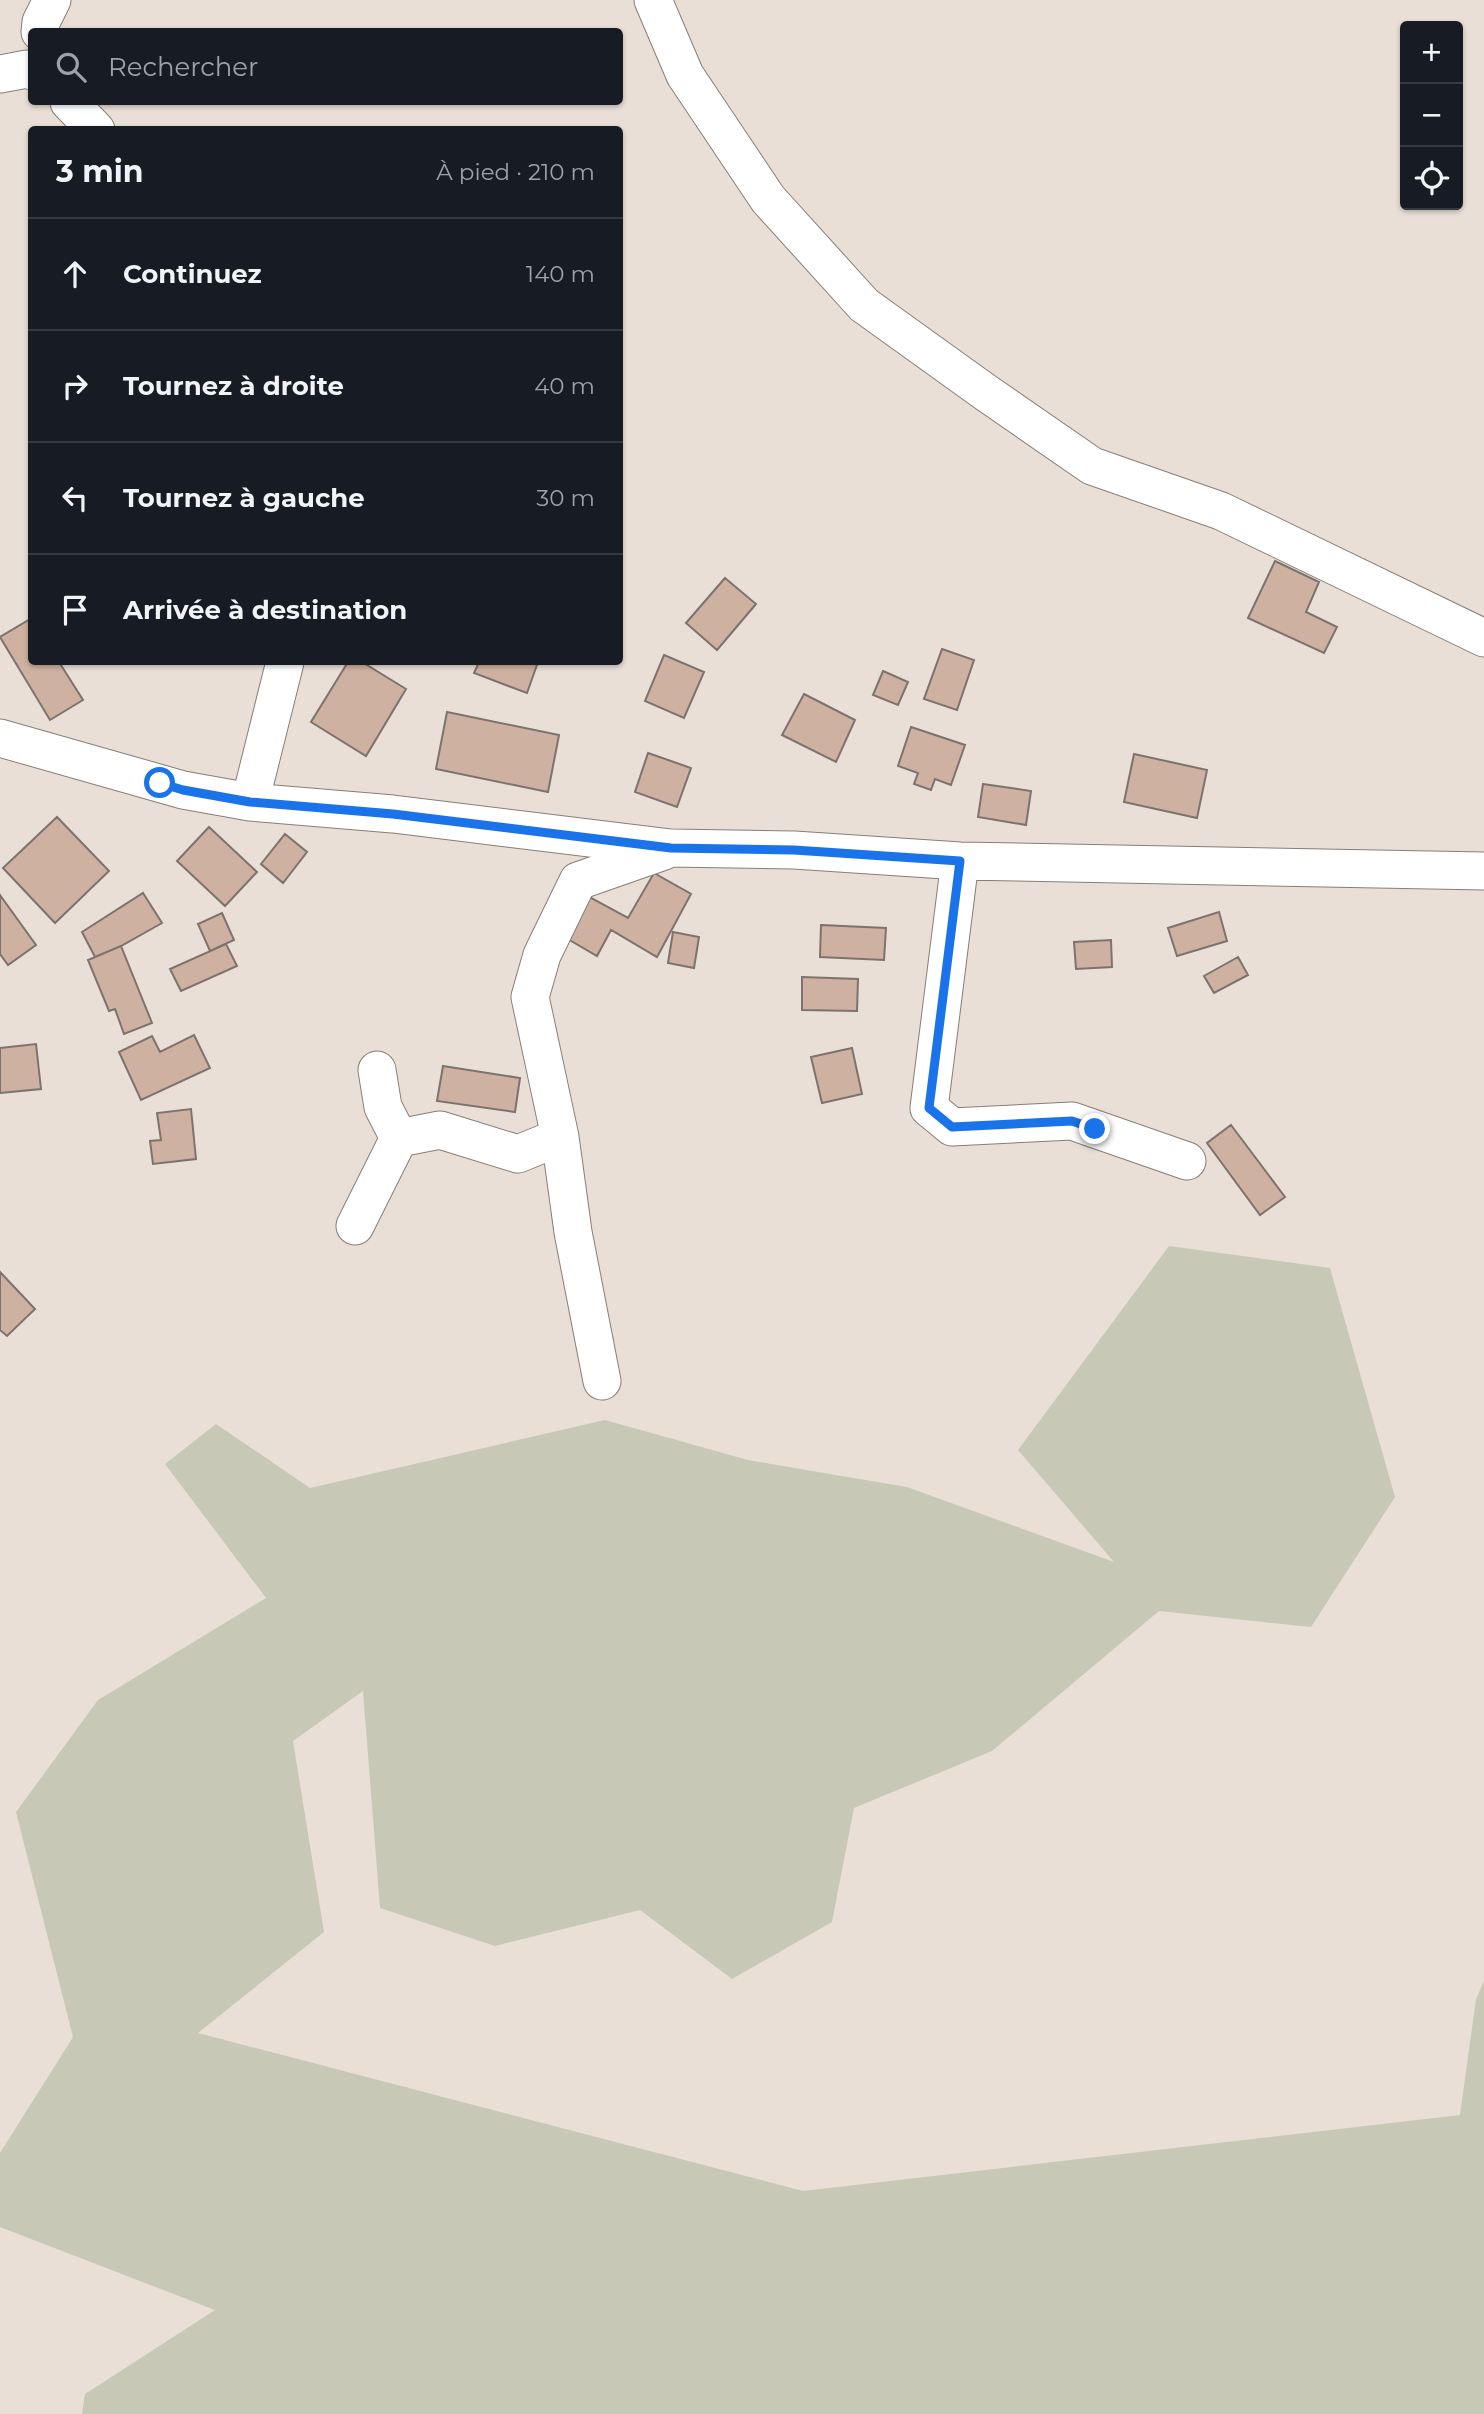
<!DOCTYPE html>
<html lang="fr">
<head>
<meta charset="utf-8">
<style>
  :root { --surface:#171b24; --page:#20242c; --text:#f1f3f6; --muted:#9ea1a6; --line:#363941 }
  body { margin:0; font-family:Montserrat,sans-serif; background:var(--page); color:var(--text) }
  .controls { position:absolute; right:21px; top:21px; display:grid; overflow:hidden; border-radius:7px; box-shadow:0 2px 5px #0004 }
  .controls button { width:63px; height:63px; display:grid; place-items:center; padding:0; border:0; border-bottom:2px solid var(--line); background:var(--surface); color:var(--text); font:35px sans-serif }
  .stop { position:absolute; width:21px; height:21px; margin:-16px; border:5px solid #1a73e8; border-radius:50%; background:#fff }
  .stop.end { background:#1a73e8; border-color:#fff; box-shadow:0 2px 7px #0008 }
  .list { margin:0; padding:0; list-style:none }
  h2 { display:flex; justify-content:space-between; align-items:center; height:91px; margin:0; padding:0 28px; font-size:30px }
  h2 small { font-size:23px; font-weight:400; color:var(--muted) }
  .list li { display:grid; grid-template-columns:46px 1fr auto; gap:21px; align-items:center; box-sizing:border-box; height:112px; padding:0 28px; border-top:2px solid var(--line) }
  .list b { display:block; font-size:26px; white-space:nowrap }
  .list em { font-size:23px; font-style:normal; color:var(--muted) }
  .icon { flex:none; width:38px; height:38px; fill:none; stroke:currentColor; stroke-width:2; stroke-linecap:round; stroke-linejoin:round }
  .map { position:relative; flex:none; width:1484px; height:2414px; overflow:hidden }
  .search { position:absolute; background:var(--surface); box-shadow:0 2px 5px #0004; left:28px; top:28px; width:595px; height:77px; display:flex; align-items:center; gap:18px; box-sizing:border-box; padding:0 24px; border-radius:7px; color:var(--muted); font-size:26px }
  .panel { position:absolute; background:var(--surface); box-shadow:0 2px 5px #0004; left:28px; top:126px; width:595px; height:539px; border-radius:7px }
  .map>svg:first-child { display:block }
  .green { fill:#c7c9b6 }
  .building { fill:#cfb1a1; stroke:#7d736e; stroke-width:2 }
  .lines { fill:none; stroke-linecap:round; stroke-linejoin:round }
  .street-casing { stroke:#877e77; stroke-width:39 }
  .street { stroke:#fff; stroke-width:37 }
  .route { stroke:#1a73e8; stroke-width:9 }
</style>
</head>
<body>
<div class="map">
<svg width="1484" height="2414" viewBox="0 0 1484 2414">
  <rect width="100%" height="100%" fill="#e9dfd7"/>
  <path class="green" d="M1169,1246L1330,1268L1395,1497L1311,1627L1159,1611L992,1751L854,1808L832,1922L732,1979L640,1910L495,1946L380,1908L363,1691L293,1741L324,1932L198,2033L803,2191L1460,2115L1476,1999L1484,1981V2414H82L85,2394L215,2310L0,2227V2153L73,2037L16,1812L98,1700L266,1598L165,1464L216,1424L310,1488L605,1420L748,1460L907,1487L1114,1562L1018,1450Z"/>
  <path class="building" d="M1275,561L1319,582L1306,612L1337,627L1324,653L1248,618Z
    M725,578L756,604L717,650L686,623Z
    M32,618V662H59L83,700L50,720L0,637Z
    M942,649L974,660L957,710L924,699Z
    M664,655L704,672L684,718L645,701Z
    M348,662H362L406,689L366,756L311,722Z
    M479,662H538L527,693L474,673Z
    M883,671L908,682L898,705L873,695Z
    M804,694L855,720L836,762L782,735Z
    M447,712L559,735L548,792L436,769Z
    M911,727L965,745L951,785L935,779L931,790L914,784L918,773L898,766Z
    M648,753L691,768L677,807L635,792Z
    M1134,754L1207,770L1197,818L1124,802Z
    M983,784L1031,791L1026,825L978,817Z
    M57,817L109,871L55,923L3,868Z
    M209,827L257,872L225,906L177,861Z
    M285,834L307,852L283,883L261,864Z
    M654,873L691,894L657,957L611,930L597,956L561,935L584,894L628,918Z
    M143,893L162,923L121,946L95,957L82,932Z
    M0,895L36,945L8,965L0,954Z
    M1219,912L1227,941L1177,956L1168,928Z
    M222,913L234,940L210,951L198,924Z
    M821,925L886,928L884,960L820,957Z
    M673,932L699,937L694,968L668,963Z
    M1111,940L1112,967L1076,969L1074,942Z
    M226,944L237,966L181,991L170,969Z
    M121,946L152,1023L124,1034L115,1009L109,1011L88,960Z
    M1238,957L1248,975L1214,993L1204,976Z
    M802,977L858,979L857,1011L802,1010Z
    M194,1035L210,1068L141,1100L119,1052L152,1036L160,1052Z
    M36,1044L41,1089L0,1093V1048Z
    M852,1048L862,1094L822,1103L811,1057Z
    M443,1066L520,1078L515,1112L437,1101Z
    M191,1109L196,1159L153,1164L150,1141L161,1140L157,1113Z
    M1231,1125L1285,1197L1260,1215L1207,1143Z
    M0,1272L35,1309L7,1336L0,1330Z"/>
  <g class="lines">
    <g class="street-casing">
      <path id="street" d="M653,0L685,75L768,199L864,305L985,392L1092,466L1221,511L1484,638
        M40,32L41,22L52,0
        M0,74L27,69L32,71
        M69,102L96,130
        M0,738L183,790L250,802L393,814L671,848L794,850L960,861L1484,871
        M250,802L285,662
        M960,861L929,1108L952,1127L1072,1121L1187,1161
        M377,1070L383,1107L399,1138L440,1130L518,1154L560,1137
        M355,1226L399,1138
        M602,1381L573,1232L560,1137L530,997L542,955L578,881L664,851"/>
    </g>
    <use href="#street" class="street"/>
  </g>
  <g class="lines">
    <path class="route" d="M160,783L183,790L250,802L393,814L671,848L794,850L960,861L929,1108L952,1127L1072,1121L1095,1129"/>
  </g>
</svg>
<div class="controls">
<button>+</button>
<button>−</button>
<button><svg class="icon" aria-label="locate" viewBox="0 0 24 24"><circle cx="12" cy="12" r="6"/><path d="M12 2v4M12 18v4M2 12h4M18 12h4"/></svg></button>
</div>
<div class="stop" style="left:160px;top:783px"></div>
<div class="stop end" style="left:1095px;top:1129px"></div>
<div class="search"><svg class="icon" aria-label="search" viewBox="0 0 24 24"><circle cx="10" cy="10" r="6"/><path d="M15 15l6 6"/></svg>Rechercher</div>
<section class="panel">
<h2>3 min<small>À pied · 210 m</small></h2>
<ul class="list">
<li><svg class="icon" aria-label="ahead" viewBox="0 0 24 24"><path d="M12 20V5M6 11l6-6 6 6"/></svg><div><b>Continuez</b></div><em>140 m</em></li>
<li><svg class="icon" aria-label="right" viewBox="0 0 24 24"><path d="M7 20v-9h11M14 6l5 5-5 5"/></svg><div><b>Tournez à droite</b></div><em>40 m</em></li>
<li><svg class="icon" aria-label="left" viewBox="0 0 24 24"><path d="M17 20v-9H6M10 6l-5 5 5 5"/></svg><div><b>Tournez à gauche</b></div><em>30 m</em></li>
<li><svg class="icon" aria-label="arrive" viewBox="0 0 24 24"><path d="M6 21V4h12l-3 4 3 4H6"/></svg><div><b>Arrivée à destination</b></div></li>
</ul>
</section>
</div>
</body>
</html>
